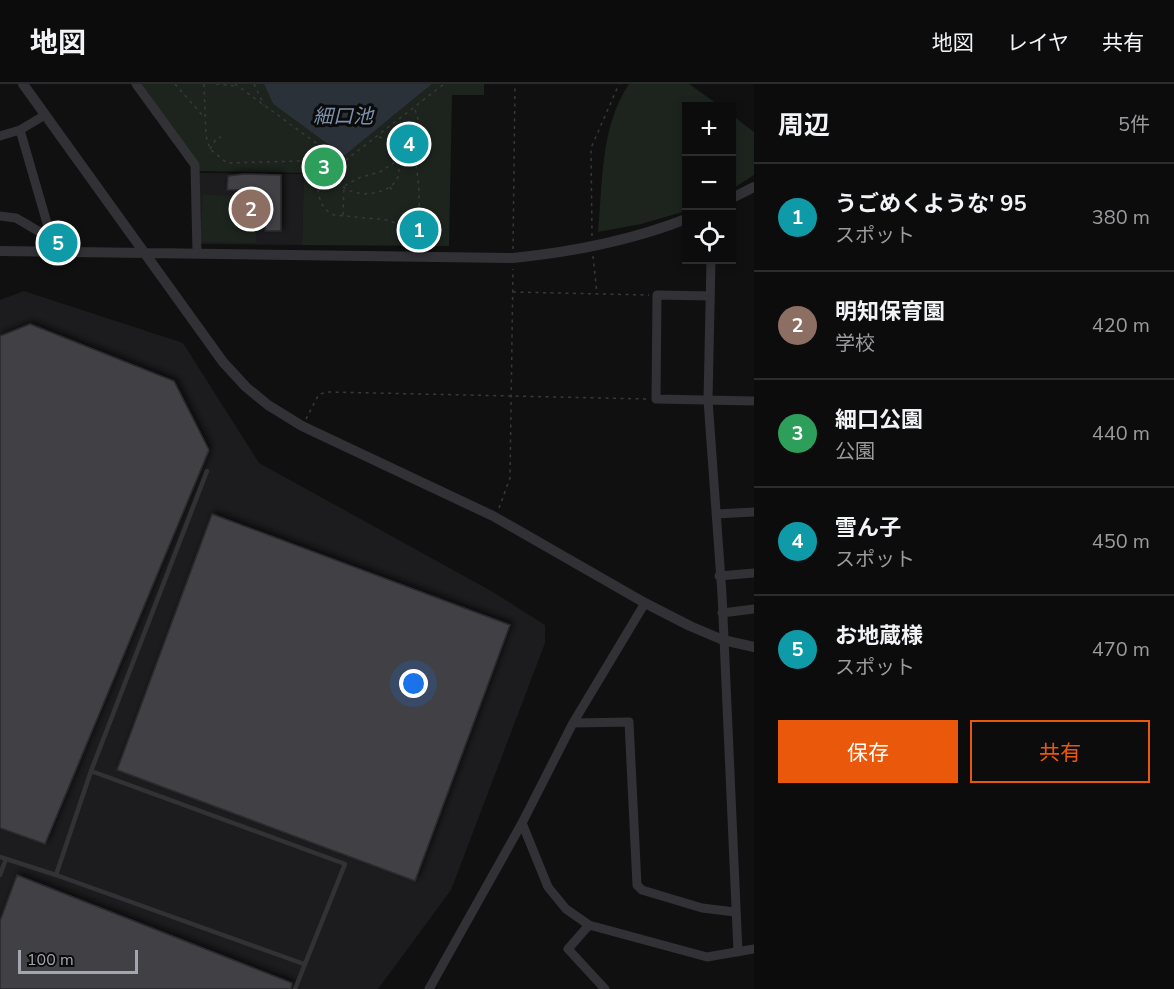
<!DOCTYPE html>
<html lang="ja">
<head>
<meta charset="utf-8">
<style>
  :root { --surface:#0c0c0d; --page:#1a1a1b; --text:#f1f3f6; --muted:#9a9b9d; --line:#2c2c2e; --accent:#ea580c }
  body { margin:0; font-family:"Nunito Sans","Noto Sans JP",sans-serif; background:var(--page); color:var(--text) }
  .controls { position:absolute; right:18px; top:18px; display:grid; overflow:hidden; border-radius:0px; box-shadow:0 3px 9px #0003 }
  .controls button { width:54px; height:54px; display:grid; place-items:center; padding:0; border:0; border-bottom:2px solid var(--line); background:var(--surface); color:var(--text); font:30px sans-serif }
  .scale { position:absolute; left:18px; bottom:15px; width:120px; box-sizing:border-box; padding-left:6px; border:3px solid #a3a6b1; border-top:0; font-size:16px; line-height:21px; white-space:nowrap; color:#a3a6b1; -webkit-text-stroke:4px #0b0b0c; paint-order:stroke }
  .you { position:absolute; left:414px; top:600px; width:21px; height:21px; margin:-15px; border:4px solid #fff; border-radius:50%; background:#1a73e8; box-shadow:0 0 0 9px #1a73e833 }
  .badge { display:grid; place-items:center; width:39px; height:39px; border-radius:50%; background:var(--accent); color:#fff; font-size:20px; font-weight:700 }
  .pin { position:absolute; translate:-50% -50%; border:3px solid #fff; box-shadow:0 2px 6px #0006 }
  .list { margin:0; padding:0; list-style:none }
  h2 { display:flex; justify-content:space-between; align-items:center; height:78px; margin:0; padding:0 24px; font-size:26px }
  h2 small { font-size:20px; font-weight:400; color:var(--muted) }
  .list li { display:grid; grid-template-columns:39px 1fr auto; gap:18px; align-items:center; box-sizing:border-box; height:108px; padding:0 24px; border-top:2px solid var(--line) }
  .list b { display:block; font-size:22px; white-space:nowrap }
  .list p { margin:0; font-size:20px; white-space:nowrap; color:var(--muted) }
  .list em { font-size:20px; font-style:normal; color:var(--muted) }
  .actions { display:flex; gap:12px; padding:18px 24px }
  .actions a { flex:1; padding:14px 0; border:2px solid var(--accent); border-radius:0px; text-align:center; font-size:21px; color:var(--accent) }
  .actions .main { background:var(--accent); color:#fff }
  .icon { flex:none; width:33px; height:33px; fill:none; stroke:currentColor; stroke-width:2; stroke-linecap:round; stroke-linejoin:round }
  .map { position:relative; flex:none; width:754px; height:905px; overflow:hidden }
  header { display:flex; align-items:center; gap:36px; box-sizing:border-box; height:84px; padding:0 30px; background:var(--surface); border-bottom:2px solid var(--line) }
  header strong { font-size:28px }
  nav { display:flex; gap:33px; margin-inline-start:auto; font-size:21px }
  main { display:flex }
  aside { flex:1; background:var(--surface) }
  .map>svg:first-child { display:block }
  .built { fill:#1c1c1e }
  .green { fill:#1d241e }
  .water { fill:#2b3138 }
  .building { fill:#3f4044; stroke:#2b2a2d; stroke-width:1.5; filter:url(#shadow) }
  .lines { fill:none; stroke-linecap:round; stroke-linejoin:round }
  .path { stroke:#38393d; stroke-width:1.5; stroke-dasharray:3 4.5; stroke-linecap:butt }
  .service { stroke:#323236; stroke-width:4.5 }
  .minor { stroke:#323236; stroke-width:9 }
  .tertiary { stroke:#323236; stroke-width:10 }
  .labels { text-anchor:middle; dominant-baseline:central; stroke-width:6; stroke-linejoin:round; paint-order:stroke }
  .water-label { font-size:20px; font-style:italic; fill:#7c90a9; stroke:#0b0b0c }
</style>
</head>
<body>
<header>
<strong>地図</strong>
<nav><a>地図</a><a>レイヤ</a><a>共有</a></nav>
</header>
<main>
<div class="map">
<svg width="754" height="905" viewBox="0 0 754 905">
  <defs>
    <filter id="shadow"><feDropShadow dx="3" dy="-3" stdDeviation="3" flood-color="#0009"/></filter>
  </defs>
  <rect width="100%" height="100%" fill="#101011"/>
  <path class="built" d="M199,89L304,90L302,161L199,160Z
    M24,207L183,259L259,379L493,508L545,541V559L451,806L378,905H0V216Z"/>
  <path class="green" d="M140,0H264L273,20L344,72L432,0H484V11H452L449,162L302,161L304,89L198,87Z
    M629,0H689L720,22H686V127L641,140L598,148C603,99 600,43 629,0Z
    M732,31L754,48V91L732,105Z
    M203,111L257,112L256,159L200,158Z"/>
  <path class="water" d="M264,0H432L344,72L273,20Z"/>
  <path class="building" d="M244,90L281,91V147H265L266,115H258L259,106H227L228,92Z
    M30,240L174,297L209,366L45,760L0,744V252Z
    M212,430L510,541L415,797L117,686Z
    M17,791L292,899L291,905H0V837Z"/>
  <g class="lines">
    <path class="path" d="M175,0L204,33
      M204,0L206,52L210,65L227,79L299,77L314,78C321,97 312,121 334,131L387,136L398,140
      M216,0L236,2
      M235,0L338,75L346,76L444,0
      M254,0L264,21
      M379,53L401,58L413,51L418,35L415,26
      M401,58L412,65C418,86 420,109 419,130
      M413,64V51
      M210,65L216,55L221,53
      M338,75C321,125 413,116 397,79
      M390,103L393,108
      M343,131L344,102L361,93L380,88L409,69L413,68
      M592,152L591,64L619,0
      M513,165L515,0
      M593,172L597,210
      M513,208L649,211
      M306,335L319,310L329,308L647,315
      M499,424L510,394L513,185"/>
    <path class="service" d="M91,687L345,780L295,905
      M0,773L56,791L304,880
      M0,791L6,775
      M56,791L91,687L207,387"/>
    <path class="minor" d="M136,0L195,81L197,169
      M20,46L49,146L50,168
      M0,52L20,46L45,31
      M0,132L16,134L50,154
      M711,176L708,316L722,510L738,868
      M710,212L657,211L656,315L754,317
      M716,430L754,428
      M719,492L754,489
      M722,529L754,525
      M573,639L629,638L637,801L642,806L702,824L735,828
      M522,739L548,803L566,825L589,841L707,873L754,865
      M589,841L568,865L605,905
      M429,905L522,739L573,639L645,519"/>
    <path class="tertiary" d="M23,0L223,278L246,303L268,321L302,342L493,432L645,519L690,542L723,556L754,563
      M732,114L754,103
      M0,167L513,174C573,168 630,157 686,135"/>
  </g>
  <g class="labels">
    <g class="water-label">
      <text x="343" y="32">細口池</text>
    </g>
  </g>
</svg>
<div class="controls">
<button>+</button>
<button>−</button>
<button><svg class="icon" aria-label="locate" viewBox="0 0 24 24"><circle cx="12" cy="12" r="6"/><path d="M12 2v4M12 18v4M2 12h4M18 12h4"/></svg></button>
</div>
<div class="scale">100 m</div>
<div class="you"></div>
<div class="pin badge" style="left:419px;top:146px;background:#0f9aa8">1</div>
<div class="pin badge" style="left:251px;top:125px;background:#8d6e63">2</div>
<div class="pin badge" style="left:324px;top:83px;background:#2e9e5b">3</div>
<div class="pin badge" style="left:409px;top:60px;background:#0f9aa8">4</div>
<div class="pin badge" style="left:58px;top:159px;background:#0f9aa8">5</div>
</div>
<aside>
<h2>周辺<small>5件</small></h2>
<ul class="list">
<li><span class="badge" style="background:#0f9aa8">1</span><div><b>うごめくような' 95</b><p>スポット</p></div><em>380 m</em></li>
<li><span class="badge" style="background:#8d6e63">2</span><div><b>明知保育園</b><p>学校</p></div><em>420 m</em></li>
<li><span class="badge" style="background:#2e9e5b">3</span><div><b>細口公園</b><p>公園</p></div><em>440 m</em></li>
<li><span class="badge" style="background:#0f9aa8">4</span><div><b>雪ん子</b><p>スポット</p></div><em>450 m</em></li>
<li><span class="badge" style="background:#0f9aa8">5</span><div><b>お地蔵様</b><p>スポット</p></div><em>470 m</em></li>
</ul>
<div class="actions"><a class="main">保存</a><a>共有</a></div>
</aside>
</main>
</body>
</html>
